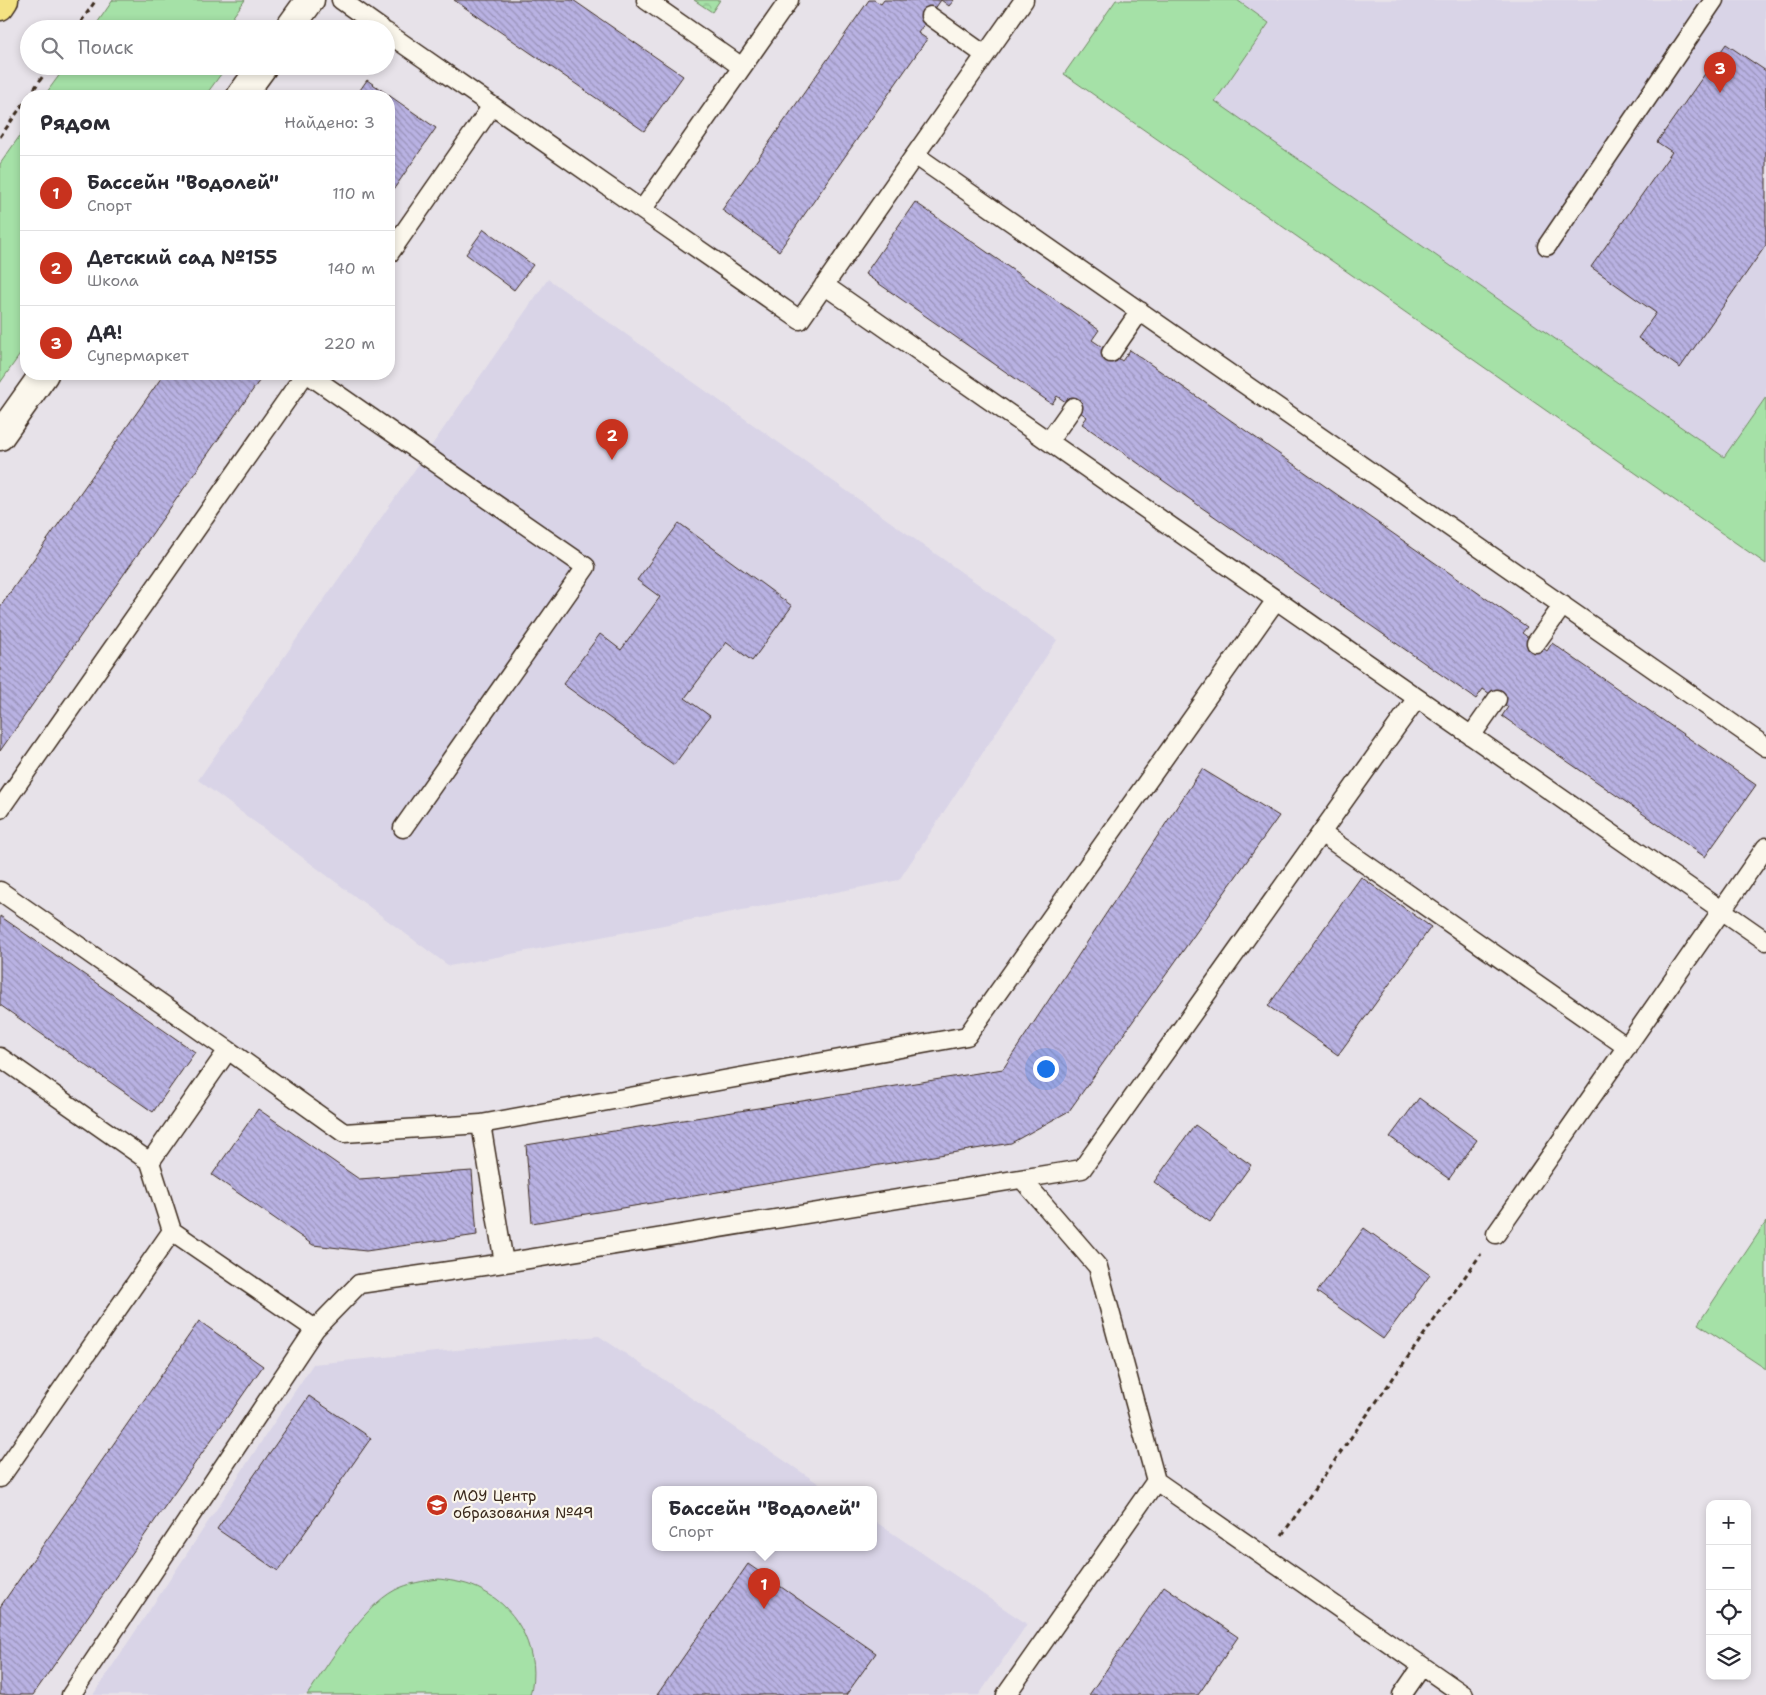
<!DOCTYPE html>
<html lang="ru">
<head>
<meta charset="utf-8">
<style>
  :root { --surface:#fff; --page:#f7f7f7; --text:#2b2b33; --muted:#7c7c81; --line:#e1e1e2; --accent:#c8321e }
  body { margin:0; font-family:"Shantell Sans",sans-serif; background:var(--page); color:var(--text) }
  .controls { position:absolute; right:15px; bottom:15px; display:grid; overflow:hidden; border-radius:10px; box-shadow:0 2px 8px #0003 }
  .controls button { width:45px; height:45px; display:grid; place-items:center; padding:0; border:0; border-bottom:1px solid var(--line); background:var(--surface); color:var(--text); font:25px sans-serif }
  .you { position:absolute; left:1045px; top:1068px; width:18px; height:18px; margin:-12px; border:4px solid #fff; border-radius:50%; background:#1a73e8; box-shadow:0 0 0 8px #1a73e833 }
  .badge { display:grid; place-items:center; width:32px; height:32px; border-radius:50%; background:var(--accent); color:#fff; font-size:16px; font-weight:700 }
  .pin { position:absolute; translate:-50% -41px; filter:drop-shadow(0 1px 2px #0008) }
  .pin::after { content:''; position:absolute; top:26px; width:18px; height:15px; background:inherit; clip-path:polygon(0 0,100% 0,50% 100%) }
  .popup { position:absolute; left:652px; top:1486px; width:225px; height:65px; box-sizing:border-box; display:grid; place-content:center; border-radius:10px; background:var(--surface); filter:drop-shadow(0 1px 4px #0005); font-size:16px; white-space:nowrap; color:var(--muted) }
  .popup b { font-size:19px; color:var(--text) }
  .popup::after { content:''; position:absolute; left:50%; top:100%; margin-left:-10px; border:10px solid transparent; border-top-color:var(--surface) }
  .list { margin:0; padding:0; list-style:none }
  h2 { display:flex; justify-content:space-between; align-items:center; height:65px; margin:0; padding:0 20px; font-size:21px }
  h2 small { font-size:16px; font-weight:400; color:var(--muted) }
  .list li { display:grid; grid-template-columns:32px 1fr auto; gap:15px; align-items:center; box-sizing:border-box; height:75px; padding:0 20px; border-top:1px solid var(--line) }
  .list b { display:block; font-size:19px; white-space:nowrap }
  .list p { margin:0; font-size:16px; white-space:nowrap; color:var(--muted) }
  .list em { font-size:16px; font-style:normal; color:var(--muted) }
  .icon { flex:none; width:28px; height:28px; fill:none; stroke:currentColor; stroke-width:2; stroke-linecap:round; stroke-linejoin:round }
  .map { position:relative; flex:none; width:1766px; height:1695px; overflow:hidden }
  .search { position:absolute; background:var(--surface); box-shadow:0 2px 8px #0003; left:20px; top:20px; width:375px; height:55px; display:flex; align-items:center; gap:12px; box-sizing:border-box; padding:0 18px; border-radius:28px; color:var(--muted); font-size:19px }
  .panel { position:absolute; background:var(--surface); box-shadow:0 2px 8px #0003; left:20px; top:90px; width:375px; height:290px; border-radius:20px }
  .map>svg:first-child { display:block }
  .built { fill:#d9d4e7 }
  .grass { fill:#a5e1a7; stroke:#708662 }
  .park { fill:url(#park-crowns); stroke:#708662 }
  .building { fill:url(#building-back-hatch); stroke:#3b2a1e }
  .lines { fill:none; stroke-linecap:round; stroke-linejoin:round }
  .service-casing { stroke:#3b2a1e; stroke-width:21 }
  .minor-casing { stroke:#3b2a1e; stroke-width:31 }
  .primary-casing { stroke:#3b2a1e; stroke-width:31 }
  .path { stroke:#3b2a1e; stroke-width:3; stroke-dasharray:5 4; stroke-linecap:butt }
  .service { stroke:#fbf7ec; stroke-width:18 }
  .minor { stroke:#fbf7ec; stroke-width:28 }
  .primary { stroke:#f4e382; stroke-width:28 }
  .labels { text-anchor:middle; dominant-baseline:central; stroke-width:4.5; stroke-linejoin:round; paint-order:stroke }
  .poi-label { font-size:15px; fill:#3b2a1e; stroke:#fbf7ec; text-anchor:start }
</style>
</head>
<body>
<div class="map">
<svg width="1766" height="1695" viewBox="0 0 1766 1695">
  <defs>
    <pattern id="park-crowns" width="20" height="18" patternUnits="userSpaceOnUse" patternTransform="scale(1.25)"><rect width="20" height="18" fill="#a5e1a7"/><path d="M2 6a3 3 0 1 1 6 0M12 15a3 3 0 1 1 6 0" fill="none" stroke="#8fc18f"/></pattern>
    <pattern id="building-back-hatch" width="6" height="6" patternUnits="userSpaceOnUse" patternTransform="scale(1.25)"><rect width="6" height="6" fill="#b9b2e3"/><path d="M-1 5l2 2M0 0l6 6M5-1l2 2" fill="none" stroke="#9891b7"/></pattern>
  </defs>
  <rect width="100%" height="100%" fill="#e7e2e9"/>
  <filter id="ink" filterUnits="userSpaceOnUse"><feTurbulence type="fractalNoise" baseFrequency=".02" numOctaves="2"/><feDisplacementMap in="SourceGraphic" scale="10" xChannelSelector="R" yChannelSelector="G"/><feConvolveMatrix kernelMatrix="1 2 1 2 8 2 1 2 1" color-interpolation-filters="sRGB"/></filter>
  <g filter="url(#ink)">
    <path class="built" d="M1237,0H1766V397L1724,457L1214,101L1269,23Z
      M548,279L1057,640L899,880L449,966L198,780Z
      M599,1336L828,1490H655V1548H873V1520L1027,1624L979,1695H93L313,1364Z"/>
    <path class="grass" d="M113,0H245L224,29H93Z
      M1116,0H1237L1269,23L1215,101L1724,457L1766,397V564L1064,74Z
      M66,66H227L205,96H44Z
      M26,127V346L0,383V164Z
      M1766,1222V1369L1698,1324Z
      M439,1579C454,1581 469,1583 483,1591C520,1610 541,1655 530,1695H307C329,1664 361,1608 395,1590C409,1583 423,1581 439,1579Z"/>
    <path class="park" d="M694,0H720L712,12Z"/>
    <path class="building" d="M454,0H573L683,76L644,131Z
      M869,0H874L881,4L884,0H954L949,6L941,0L918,33L927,39L779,251L722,210Z
      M1726,44L1766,71V245L1680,368L1638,338L1656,313L1591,267L1672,152L1657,142Z
      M367,80L436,128L389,196V96H356Z
      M915,202L1099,330L1092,340L1111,353L1122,361L1130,350L1527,627L1522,633L1547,651L1552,643L1756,785L1705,857L1502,716L1508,707L1483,689L1476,699L1082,424L1087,417L1073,407L1057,396L1052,404L865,274Z
      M484,229L533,265L514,290L466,254Z
      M164,374H264L0,751V607Z
      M679,523L792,606L752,661L727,642L685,698L710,716L674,765L563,684L600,634L621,650L660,597L637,580Z
      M1202,769L1279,816L1069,1111L1011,1143L532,1223L526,1145L1003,1069Z
      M1361,877L1431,927L1338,1055L1268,1006Z
      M0,916L195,1052L153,1112L0,1005Z
      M1419,1098L1477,1140L1449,1179L1390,1137Z
      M258,1109L359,1179L472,1171L477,1235L366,1251L313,1245L212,1175Z
      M1195,1125L1251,1165L1210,1222L1154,1182Z
      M1364,1228L1430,1275L1383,1339L1317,1292Z
      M199,1321L263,1366L33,1695H0V1607Z
      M309,1396L371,1438L278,1571L217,1529Z
      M748,1564L876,1653L846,1695H657Z
      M1164,1586L1238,1637L1198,1695H1089Z"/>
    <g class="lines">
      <g class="service-casing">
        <path id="service" d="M341,0L382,29
          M646,0L742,67
          M789,0L642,210L800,320L915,155
          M1024,0L915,155L1766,747
          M930,16L985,55
          M386,32L642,210
          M1547,246L1714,0
          M389,254L492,106
          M824,285L1766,941
          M1111,353L1140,311
          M308,374L586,567L403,828
          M1049,441L1073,407
          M1536,643L1563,605
          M1471,736L1497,699
          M0,809L305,374
          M1321,833L1627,1047
          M0,891L228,1050L150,1162
          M228,1050L344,1133L481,1124
          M0,1057L150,1162L172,1231L315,1329L71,1695
          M1022,1179L1098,1267L1156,1481
          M1496,1234L1766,847
          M504,1263L481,1124L967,1036L1276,600
          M315,1329L359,1284L504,1263L1082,1169L1417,698
          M0,1478L172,1231
          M1006,1695L1156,1481L1464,1695
          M1402,1695L1422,1666"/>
      </g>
      <g class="minor-casing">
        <path id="minor" d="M289,29L310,0
          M241,96L263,66
          M0,436L44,374"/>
      </g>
      <g class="primary-casing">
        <path id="primary" d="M0,6L4,0"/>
      </g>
      <path class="path" d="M76,29L96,0
        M29,96L50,66
        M0,137L26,100
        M1282,1535L1481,1254"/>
      <use href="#service" class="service"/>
      <use href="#minor" class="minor"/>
      <use href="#primary" class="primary"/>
    </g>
  </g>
  <defs>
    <g id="school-disc" transform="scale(1.125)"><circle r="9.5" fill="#c8321e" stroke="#fbf7ec"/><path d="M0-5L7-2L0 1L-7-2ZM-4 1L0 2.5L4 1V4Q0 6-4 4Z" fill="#fff"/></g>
  </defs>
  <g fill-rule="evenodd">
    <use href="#school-disc" x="437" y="1505"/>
  </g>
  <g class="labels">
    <g class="poi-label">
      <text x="453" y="1496">МОУ Центр<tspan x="453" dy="17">образования №49</tspan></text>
    </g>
  </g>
</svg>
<div class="controls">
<button>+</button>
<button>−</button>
<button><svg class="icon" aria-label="locate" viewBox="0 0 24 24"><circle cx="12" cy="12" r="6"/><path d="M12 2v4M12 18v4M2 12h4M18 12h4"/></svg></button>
<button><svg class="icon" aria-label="layers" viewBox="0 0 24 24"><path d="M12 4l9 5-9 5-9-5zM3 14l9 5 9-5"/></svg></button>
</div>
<div class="you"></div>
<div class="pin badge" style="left:764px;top:1609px">1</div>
<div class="popup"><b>Бассейн &quot;Водолей&quot;</b>Спорт</div>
<div class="pin badge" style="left:612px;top:460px">2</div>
<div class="pin badge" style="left:1720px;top:93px">3</div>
<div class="search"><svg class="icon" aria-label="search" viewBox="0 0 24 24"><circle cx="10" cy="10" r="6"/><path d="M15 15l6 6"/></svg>Поиск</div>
<section class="panel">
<h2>Рядом<small>Найдено: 3</small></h2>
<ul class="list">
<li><span class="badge">1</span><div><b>Бассейн &quot;Водолей&quot;</b><p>Спорт</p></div><em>110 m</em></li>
<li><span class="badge">2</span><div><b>Детский сад №155</b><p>Школа</p></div><em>140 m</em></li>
<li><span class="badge">3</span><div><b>ДА!</b><p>Супермаркет</p></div><em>220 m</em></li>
</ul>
</section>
</div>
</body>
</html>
